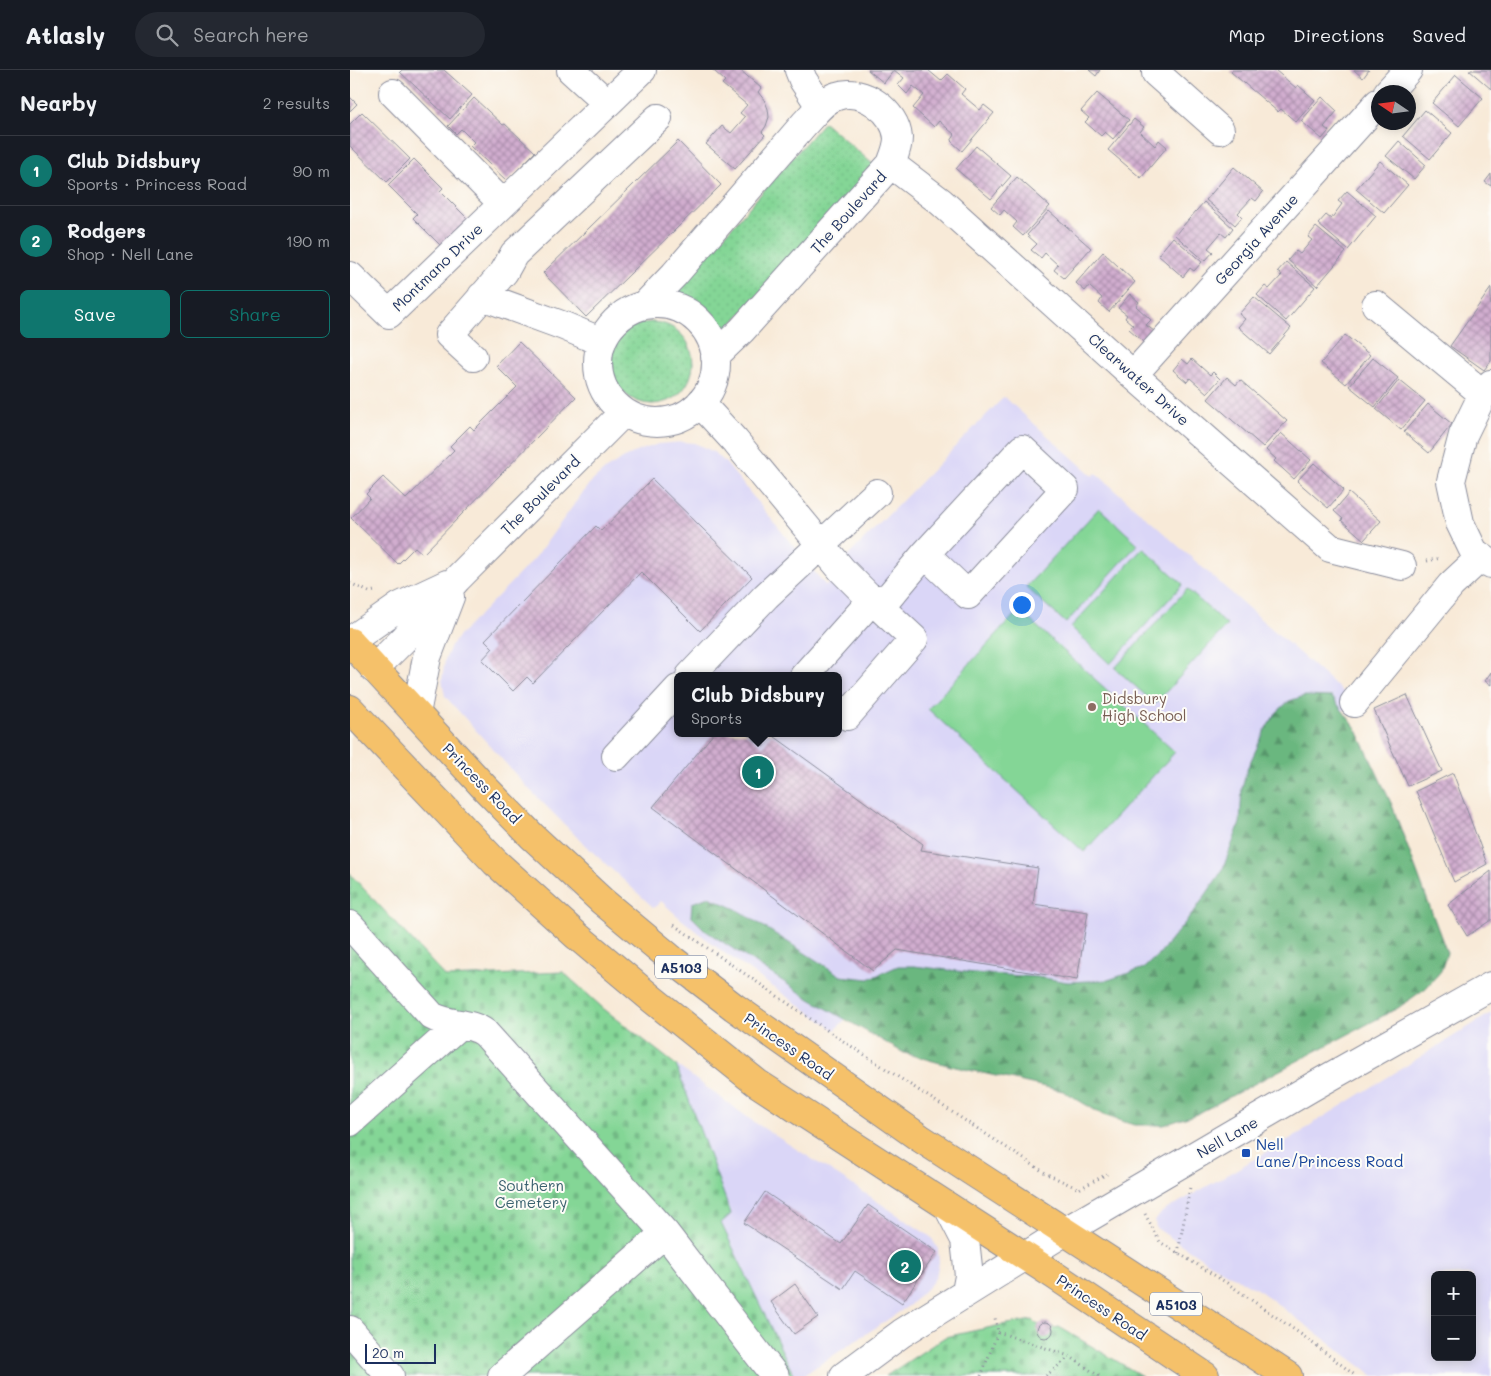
<!DOCTYPE html>
<html lang="en">
<head>
<meta charset="utf-8">
<style>
  :root { --surface:#171b24; --page:#242831; --text:#f1f3f6; --muted:#9ea1a6; --line:#363941; --accent:#0f766e }
  body { margin:0; font-family:Mali,sans-serif; background:var(--page); color:var(--text) }
  .controls { position:absolute; right:15px; bottom:15px; display:grid; overflow:hidden; border-radius:8px; box-shadow:0 2px 12px #0003 }
  .controls button { width:45px; height:45px; display:grid; place-items:center; padding:0; border:0; border-bottom:1px solid var(--line); background:var(--surface); color:var(--text); font:25px sans-serif }
  .compass { position:absolute; left:1021px; top:15px; width:45px; height:45px; border-radius:50%; background:var(--surface); box-shadow:0 2px 12px #0003; rotate:283deg }
  .scale { position:absolute; left:15px; bottom:12px; width:71px; box-sizing:border-box; padding-left:5px; border:2px solid #1b2f5e; border-top:0; font-size:14px; line-height:18px; white-space:nowrap; color:#1b2f5e; -webkit-text-stroke:4px #fdfcf7; paint-order:stroke }
  .you { position:absolute; left:671px; top:534px; width:18px; height:18px; margin:-12px; border:4px solid #fff; border-radius:50%; background:#1a73e8; box-shadow:0 0 0 8px #1a73e833 }
  .badge { display:grid; place-items:center; width:32px; height:32px; border-radius:50%; background:var(--accent); color:#fff; font-size:16px; font-weight:700 }
  .pin { position:absolute; translate:-50% -50%; border:2px solid #fff; box-shadow:0 1px 5px #0006 }
  .popup { position:absolute; left:324px; top:602px; width:168px; height:65px; box-sizing:border-box; display:grid; place-content:center; border-radius:8px; background:var(--surface); filter:drop-shadow(0 1px 4px #0005); font-size:16px; white-space:nowrap; color:var(--muted) }
  .popup b { font-size:19px; color:var(--text) }
  .popup::after { content:''; position:absolute; left:50%; top:100%; margin-left:-10px; border:10px solid transparent; border-top-color:var(--surface) }
  .list { margin:0; padding:0; list-style:none }
  h2 { display:flex; justify-content:space-between; align-items:center; height:65px; margin:0; padding:0 20px; font-size:21px }
  h2 small { font-size:16px; font-weight:400; color:var(--muted) }
  .list li { display:grid; grid-template-columns:32px 1fr auto; gap:15px; align-items:center; box-sizing:border-box; height:70px; padding:0 20px; border-top:1px solid var(--line) }
  .list b { display:block; font-size:19px; white-space:nowrap }
  .list p { margin:0; font-size:16px; white-space:nowrap; color:var(--muted) }
  .list em { font-size:16px; font-style:normal; color:var(--muted) }
  .actions { display:flex; gap:10px; padding:15px 20px }
  .actions a { flex:1; padding:11px 0; border:1px solid var(--accent); border-radius:8px; text-align:center; font-size:18px; color:var(--accent) }
  .actions .main { background:var(--accent); color:#fff }
  .icon { flex:none; width:28px; height:28px; fill:none; stroke:currentColor; stroke-width:2; stroke-linecap:round; stroke-linejoin:round }
  .map { position:relative; flex:none; width:1141px; height:1306px; overflow:hidden }
  header { display:flex; align-items:center; gap:30px; box-sizing:border-box; height:70px; padding:0 25px; background:var(--surface); border-bottom:1px solid var(--line) }
  header strong { font-size:24px }
  nav { display:flex; gap:28px; margin-inline-start:auto; font-size:18px }
  .search { width:350px; height:45px; background:var(--page); display:flex; align-items:center; gap:12px; box-sizing:border-box; padding:0 18px; border-radius:28px; color:var(--muted); font-size:19px }
  main { display:flex }
  aside { flex:1; background:var(--surface) }
  .map>svg:first-child { display:block }
  .built { fill:#dad6f7; fill-rule:evenodd }
  .grass { fill:url(#grass-dots); stroke:#50827a }
  .forest { fill:url(#forest-firs); stroke:#43736e }
  .cemetery { fill:url(#cemetery-stones); stroke:#50827a }
  .park { fill:#84d696; stroke:#50827a }
  .building { fill:url(#building-cross-hatch) }
  .lines { fill:none; stroke-linecap:round; stroke-linejoin:round }
  .minor-casing { stroke:#8a8c9b; stroke-width:30 }
  .highway-casing { stroke:#8a8c9b; stroke-width:30 }
  .path { stroke:#8a8c9b; stroke-width:3; stroke-dasharray:1 4; stroke-linecap:butt }
  .minor { stroke:#fff; stroke-width:28 }
  .highway { stroke:#f5c16b; stroke-width:28 }
  .education-dot { fill:#8d6e63; stroke:#fdfcf7; stroke-width:2 }
  .transit-dot { fill:#1a4fb4; stroke:#fdfcf7; stroke-width:2 }
  .labels { text-anchor:middle; dominant-baseline:central; stroke-width:4; stroke-linejoin:round; paint-order:stroke }
  .shield { fill:#fdfcf7; stroke:#5f6c8c; stroke-width:1 }
  .shield-label { font-size:14px; font-weight:bold; fill:#1b2f5e }
  .street-label { font-size:15px; fill:#1b2f5e; stroke:#fdfcf7 }
  .education-label { font-size:15px; fill:#785e54; stroke:#fdfcf7; text-anchor:start }
  .transit-label { font-size:15px; fill:#164399; stroke:#fdfcf7; text-anchor:start }
  .park-label { font-size:15px; fill:#3a616f; stroke:#fdfcf7 }
</style>
</head>
<body>
<header>
<strong>Atlasly</strong>
<div class="search"><svg class="icon" aria-label="search" viewBox="0 0 24 24"><circle cx="10" cy="10" r="6"/><path d="M15 15l6 6"/></svg>Search here</div>
<nav><a>Map</a><a>Directions</a><a>Saved</a></nav>
</header>
<main>
<aside>
<h2>Nearby<small>2 results</small></h2>
<ul class="list">
<li><span class="badge">1</span><div><b>Club Didsbury</b><p>Sports · Princess Road</p></div><em>90 m</em></li>
<li><span class="badge">2</span><div><b>Rodgers</b><p>Shop · Nell Lane</p></div><em>190 m</em></li>
</ul>
<div class="actions"><a class="main">Save</a><a>Share</a></div>
</aside>
<div class="map">
<svg width="1141" height="1306" viewBox="0 0 1141 1306">
  <defs>
    <pattern id="grass-dots" width="8" height="8" patternUnits="userSpaceOnUse" patternTransform="scale(1.25)"><rect width="8" height="8" fill="#84d696"/><path d="M2 2h.1M6 6h.1" fill="none" stroke="#71b884" stroke-width="1.8" stroke-linecap="round"/></pattern>
    <pattern id="forest-firs" width="22" height="20" patternUnits="userSpaceOnUse" patternTransform="scale(1.25)"><rect width="22" height="20" fill="#6bb77f"/><path d="M5 1l3.5 6h-7zM16 11l3.5 6h-7z" fill="#57956b"/></pattern>
    <pattern id="cemetery-stones" width="16" height="16" patternUnits="userSpaceOnUse" patternTransform="scale(1.25)"><rect width="16" height="16" fill="#84d696"/><path d="M2 7V4a2 2 0 0 1 4 0v3zM10 15v-3a2 2 0 0 1 4 0v3z" fill="#71b884"/></pattern>
    <pattern id="building-cross-hatch" width="8" height="8" patternUnits="userSpaceOnUse" patternTransform="scale(1.25)"><rect width="8" height="8" fill="#d1adcf"/><path d="M0 0l8 8M0 8l8-8" fill="none" stroke="#a98dab"/></pattern>
  </defs>
  <rect width="100%" height="100%" fill="#fdfcf7"/>
  <filter id="ink" filterUnits="userSpaceOnUse"><feTurbulence type="fractalNoise" baseFrequency=".02" numOctaves="2"/><feDisplacementMap in="SourceGraphic" scale="10" xChannelSelector="R" yChannelSelector="G"/><feConvolveMatrix kernelMatrix="1 2 1 2 8 2 1 2 1" color-interpolation-filters="sRGB"/></filter>
  <filter id="wash" filterUnits="userSpaceOnUse"><feTurbulence type="fractalNoise" baseFrequency=".0096" numOctaves="4" result="noise"/><feDisplacementMap in="SourceGraphic" scale="20" xChannelSelector="R" yChannelSelector="G"/><feGaussianBlur stdDeviation="1.12" result="paint"/><feColorMatrix in="noise" values="0 0 0 0 0 0 0 0 0 0 0 0 0 0 0 0 0 1.4 0 .05"/><feComposite in="paint" operator="in"/></filter>
  <g filter="url(#wash)">
    <rect width="100%" height="100%" fill="#f8ead8"/>
    <path class="built" d="M654,327L743,406L746,403L1001,629L952,704L800,901L767,913H532L485,960L370,880L331,849L311,831L304,838L236,776L177,717L95,626L92,610L95,590L100,578L107,568L185,488L239,414L256,399L283,383L308,374L333,372L344,373L354,377L365,383L375,392L476,516L499,492L496,488ZM328,606H488V663H328Z
      M1141,943V1306H1024L910,1221L864,1196L806,1158L805,1151L812,1142L950,1063L959,1056ZM1085,1205H1122V1287H1085Z
      M326,995L404,1052L498,1112L581,1167L588,1179L589,1192L586,1207L580,1215L560,1235L452,1306H444L371,1153L380,1144Z"/>
    <path class="grass" d="M474,52L525,96L371,266C366,263 365,258 361,254C356,246 349,239 340,234C334,231 327,230 324,223Z
      M261 293a41 41 0 1 1 82 0a41 41 0 1 1-82 0Z"/>
    <path class="forest" d="M955,626L982,627L1006,658L1042,735L1097,883L1091,901L1076,918L1048,938L847,1044L814,1055H784L753,1045L713,1021L601,996L554,983L460,929L356,861L341,846L342,833L359,827L386,839L491,906L519,909L548,896H564L624,903L688,907L718,912L758,910L794,898L810,883L844,842L872,801L890,753L892,718L898,697L915,660L926,643L939,631Z"/>
    <path class="cemetery" d="M0,804L96,907L213,902L254,939L326,995L381,1144L371,1153L444,1306H0Z
      M683,1250L688,1255L694,1253L700,1254L704,1258L709,1257L792,1306H536L595,1267L651,1255Z"/>
    <path class="park" d="M749,438L788,474L716,553L676,517Z
      M793,478L833,514L760,594L721,557Z
      M837,519L877,555L805,634L765,598Z
      M669,540L825,682L734,782L578,639Z"/>
    <g id="blocks">
      <path class="building" d="M52,0H94L122,25L100,49L50,2Z
        M363,0H390L411,18L408,22L415,31L418,39L419,47L416,56L412,62L415,65L385,99L356,74L372,56L381,63L395,47L390,43L397,35L372,14L375,11Z
        M518,0H544L534,13Z
        M544,0H578L591,11L598,4L615,19L611,24L630,40L634,35L644,43L612,81L601,71L605,65L589,51L584,57L563,38L574,25L563,16L557,24L548,15L554,8Z
        M739,0H750L746,6Z
        M882,0H925L946,18L948,15L965,30L946,52L931,39L928,42L881,2Z
        M1004,0H1019L1013,8Z
        M1119,0H1141V19Z
        M1106,5L1133,28L1109,56L1082,33Z
        M747,23L779,50L763,69L755,62L751,66L735,52L739,48L731,41Z
        M0,27L7,34L0,41Z
        M972,27L987,41L974,57L979,61L972,69L951,51Z
        M124,28L153,55L155,54L185,82L157,111L120,76L124,72L111,59L106,64L98,56Z
        M1075,40L1102,63L1080,89L1053,66Z
        M12,42L60,89L37,112L0,76V54Z
        M784,49L794,57L790,62L805,76L809,70L817,77L791,108L758,80Z
        M328,71L371,115L236,247L193,203Z
        M1049,71L1076,95L1064,109L1036,86Z
        M626,76L661,106L641,129L606,99Z
        M64,89L93,118L90,121L119,150L92,177L63,148L67,144L38,115Z
        M1030,91L1058,115L1034,143L1006,119Z
        M884,97L913,122L906,131L902,128L888,143L892,147L885,155L856,130Z
        M1141,104V116L1135,112Z
        M667,107L700,136L673,166L663,157L667,152L654,140L650,145L641,137Z
        M997,121L1026,146L998,180L968,154L976,145L981,149L992,134L988,131Z
        M854,132L883,158L876,167L871,163L858,178L863,182L855,191L825,165Z
        M699,141L741,178L714,208L704,200L708,195L695,183L691,188L681,180L687,174L677,165Z
        M966,157L996,182L967,216L938,190L946,181L950,184L962,170L958,167Z
        M823,167L852,192L844,201L840,198L833,207L808,185Z
        M753,182L785,212L759,242L749,233L752,228L739,216L735,221L726,213Z
        M936,192L965,217L936,251L907,225L915,216L919,219L932,205L927,202Z
        M1141,218V291L1134,300L1100,276Z
        M780,224L789,232L786,236L801,250L796,255L804,261L794,272L779,259L783,255L775,248L777,245L768,238Z
        M904,227L941,258L919,284L888,257L895,249L889,244Z
        M995,265L1020,285L996,314L971,293Z
        M169,272L226,327L73,484L65,477L48,494L1,448L20,428L16,424L33,407L56,429L104,380L100,376L120,356L124,360L167,317L146,296Z
        M1023,288L1048,308L1025,337L999,316Z
        M832,289L838,294L842,289L860,305L863,302L870,309L857,323L840,308L837,312L823,300Z
        M877,307L886,315L890,310L937,351L913,377L858,329Z
        M1049,310L1075,331L1051,360L1026,339Z
        M1078,334L1102,354L1079,383L1054,362Z
        M931,363L961,390L944,409L924,391L926,389L916,380Z
        M964,393L994,420L978,438L947,411Z
        M302,409L402,507L350,561L291,502L183,613L177,607L163,621L132,590L143,578L135,570L246,456L251,461Z
        M999,423L1031,451L1014,470L991,450L993,449L984,441Z
        M1141,602V615L1135,611Z
        M1057,625L1092,701L1058,716L1024,640Z
        M364,663H395L413,677L421,664L573,774L571,780L688,798L683,834L738,842L727,910L547,880L523,901L303,737Z
        M1103,703L1137,794L1104,812L1066,721Z
        M1141,801V850L1117,866L1098,835Z
        M415,1122L491,1174L518,1135L587,1182L552,1233L505,1201L493,1219L394,1153Z
        M445,1214L468,1247L444,1264L421,1232Z
        M687 1260a8 8 0 1 1 16 0a8 8 0 1 1-16 0Z"/>
    </g>
  </g>
  <g filter="url(#ink)">
    <use href="#blocks" fill-opacity="0" stroke="#8a8c9b" stroke-width="1"/>
    <g class="lines">
      <g class="minor-casing">
        <path id="minor" d="M221,0L257,33
          M449,0L453,10L470,36
          M806,0V3L870,60
          M1038,22L1058,0
          M43,23L153,134
          M541,94L591,132L783,305L980,478L1052,496
          M0,206L39,244L292,0
          M132,226L214,256L252,272
          M248 293a59 59 0 1 1 118 0a59 59 0 1 1-118 0Z
          M295,235L324,205L455,53C465,43 473,30 487,26C513,17 546,42 548,68C548,77 544,86 541,94L392,260L365,286
          M1026,235L1133,324
          M123,287L99,265L154,202L164,184L308,48
          M783,305L1028,33
          M1141,314L1133,324L1113,365L1101,411L1110,453L1124,482L1141,494
          M350,333L385,371L492,500L522,530L564,569L497,646L488,638
          M672,379L715,419L618,525L575,484Z
          M0,571L50,536L97,514
          M24,599L54,569L107,509L274,342
          M340,606L416,526L527,423
          M454,606L522,530L538,528L575,484
          M1004,633L1101,515L1131,487
          M66,644L77,587L100,527
          M266,686L328,619
          M0,855L82,946C99,956 119,951 135,963L315,1163L425,1306
          M0,1052L109,955
          M598,1137L615,1170L619,1206L616,1222
          M0,1260L40,1306
          M152,1306L315,1163
          M494,1306L552,1263L714,1162L962,1017L1141,916"/>
      </g>
      <g class="highway-casing">
        <path id="highway" d="M0,572L135,718L182,766L252,831L324,891L384,937L570,1068L938,1306
          M0,639L145,792L227,866L302,929L407,1013L704,1205L855,1306"/>
      </g>
      <path class="path" d="M1077,491L1091,488
        M0,513L19,522L25,521
        M324,855L481,963L697,1104L729,1119L757,1104
        M795,1144L810,1172L877,1213L952,1265L1006,1306
        M828,1183L840,1117
        M648,1262L719,1286L749,1306
        M631,1306L648,1262L645,1248
        M696,1306L719,1287"/>
      <use href="#minor" class="minor"/>
      <use href="#highway" class="highway"/>
    </g>
  </g>
  <circle class="education-dot" cx="742" cy="637" r="5"/>
  <rect class="transit-dot" x="891" y="1078" width="10" height="10" rx="2.5"/>
  <g class="labels">
    <g class="shield">
      <rect x="305" y="885.5" width="52" height="23" rx="4"/>
      <rect x="800" y="1222.5" width="52" height="23" rx="4"/>
    </g>
    <g class="shield-label">
      <text x="331" y="897">A5103</text>
      <text x="826" y="1234">A5103</text>
    </g>
    <g class="street-label">
      <text transform="translate(498 142) rotate(-48)">The Boulevard</text>
      <text transform="translate(906 169) rotate(-48)">Georgia Avenue</text>
      <text transform="translate(87 197) rotate(-44)">Montmano Drive</text>
      <text transform="translate(789 309) rotate(42)">Clearwater Drive</text>
      <text transform="translate(190 425) rotate(-45)">The Boulevard</text>
      <text transform="translate(132 713) rotate(46)">Princess Road</text>
      <text transform="translate(439 976) rotate(35)">Princess Road</text>
      <text transform="translate(877 1067) rotate(-30)">Nell Lane</text>
      <text transform="translate(752 1237) rotate(34)">Princess Road</text>
    </g>
    <g class="education-label">
      <text x="752" y="628">Didsbury<tspan x="752" dy="17">High School</tspan></text>
    </g>
    <g class="transit-label">
      <text x="906" y="1074">Nell<tspan x="906" dy="17">Lane/Princess Road</tspan></text>
    </g>
    <g class="park-label">
      <text x="181" y="1115">Southern<tspan x="181" dy="17">Cemetery</tspan></text>
    </g>
  </g>
</svg>
<div class="controls">
<button>+</button>
<button>−</button>
</div>
<svg class="compass" viewBox="-18 -18 36 36"><path d="M0-13l5 13h-10z" fill="#e53935"/><path d="M0 13l5-13h-10z" fill="#9ea1a6"/></svg>
<div class="scale">20 m</div>
<div class="you"></div>
<div class="pin badge" style="left:408px;top:702px">1</div>
<div class="popup"><b>Club Didsbury</b>Sports</div>
<div class="pin badge" style="left:555px;top:1196px">2</div>
</div>
</main>
</body>
</html>
